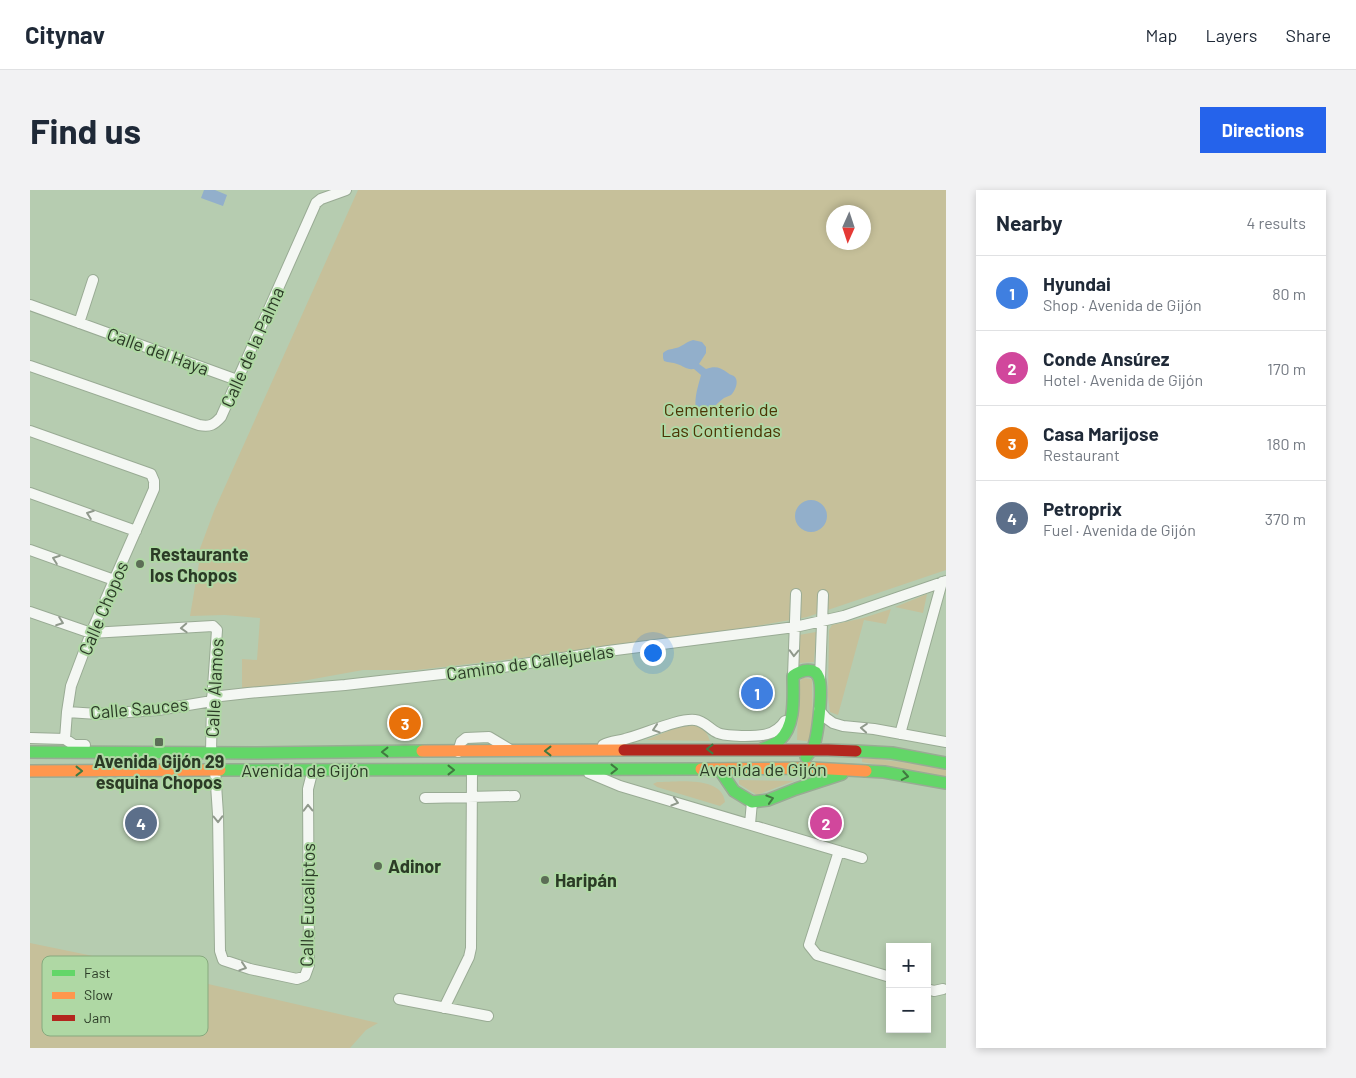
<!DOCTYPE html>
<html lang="en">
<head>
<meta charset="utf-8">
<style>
  :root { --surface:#fff; --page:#f2f2f3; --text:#1f2937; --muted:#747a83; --line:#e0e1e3; --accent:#2563eb }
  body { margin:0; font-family:Barlow,sans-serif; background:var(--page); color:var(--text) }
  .controls { position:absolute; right:15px; bottom:15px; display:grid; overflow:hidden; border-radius:0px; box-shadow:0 2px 8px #0003 }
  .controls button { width:45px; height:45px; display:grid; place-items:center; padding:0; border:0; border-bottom:1px solid var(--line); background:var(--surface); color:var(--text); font:25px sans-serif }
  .compass { position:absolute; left:796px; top:15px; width:45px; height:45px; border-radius:50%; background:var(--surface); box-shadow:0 2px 8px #0003; rotate:183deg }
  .you { position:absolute; left:622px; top:462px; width:18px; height:18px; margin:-12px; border:4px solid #fff; border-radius:50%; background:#1a73e8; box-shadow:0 0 0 8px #1a73e833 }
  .badge { display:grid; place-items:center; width:32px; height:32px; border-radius:50%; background:var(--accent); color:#fff; font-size:16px; font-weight:700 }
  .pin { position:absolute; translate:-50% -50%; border:2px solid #fff; box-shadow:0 1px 5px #0006 }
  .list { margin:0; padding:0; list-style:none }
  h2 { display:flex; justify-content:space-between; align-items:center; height:65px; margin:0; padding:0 20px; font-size:21px }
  h2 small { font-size:16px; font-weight:400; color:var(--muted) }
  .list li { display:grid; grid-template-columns:32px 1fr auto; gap:15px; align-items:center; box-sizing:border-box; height:75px; padding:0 20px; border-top:1px solid var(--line) }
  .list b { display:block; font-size:19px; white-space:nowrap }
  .list p { margin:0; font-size:16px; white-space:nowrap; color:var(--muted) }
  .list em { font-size:16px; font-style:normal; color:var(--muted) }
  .map { position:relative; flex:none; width:916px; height:858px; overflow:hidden; border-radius:0px }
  header { display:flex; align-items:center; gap:30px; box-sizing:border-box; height:70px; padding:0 25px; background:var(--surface); border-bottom:1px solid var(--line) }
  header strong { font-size:24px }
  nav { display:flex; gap:28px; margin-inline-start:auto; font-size:18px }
  .intro { display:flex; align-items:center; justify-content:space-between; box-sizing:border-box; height:120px; padding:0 30px }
  h1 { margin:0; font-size:35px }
  .button { padding:12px 22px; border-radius:0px; background:var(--accent); color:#fff; font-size:18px; font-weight:700 }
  main { display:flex; gap:30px; padding:0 30px }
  aside { flex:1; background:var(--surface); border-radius:0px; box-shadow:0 2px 8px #0003 }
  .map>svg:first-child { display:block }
  .green { fill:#c6c09a; fill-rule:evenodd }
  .water { fill:#92afcb }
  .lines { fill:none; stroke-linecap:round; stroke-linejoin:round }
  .street-casing { stroke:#99ab94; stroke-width:12 }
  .fast-casing { stroke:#99ab94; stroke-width:14 }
  .slow-casing { stroke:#99ab94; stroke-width:14 }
  .jam-casing { stroke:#99ab94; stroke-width:14 }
  .street { stroke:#f4f7f3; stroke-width:10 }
  .fast { stroke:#63d668; stroke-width:11 }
  .slow { stroke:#ff974d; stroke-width:11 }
  .jam { stroke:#b3261e; stroke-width:11 }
  .oneway { stroke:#90998c }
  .oneway2 { stroke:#417940 }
  .poi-dot { fill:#5c6e56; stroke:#afd8a4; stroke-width:2 }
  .labels { text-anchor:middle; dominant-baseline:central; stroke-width:4; stroke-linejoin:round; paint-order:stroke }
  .street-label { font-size:18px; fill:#2b3b26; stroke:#afd8a4 }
  .park-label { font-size:18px; fill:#4c3504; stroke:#afd8a4 }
  .poi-label { font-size:18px; font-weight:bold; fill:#2b3b26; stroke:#afd8a4; text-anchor:start }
  .key { fill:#afd8a4; stroke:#87a97e; stroke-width:1 }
  .key-label { font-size:14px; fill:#2b3b26 }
</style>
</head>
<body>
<header>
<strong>Citynav</strong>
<nav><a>Map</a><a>Layers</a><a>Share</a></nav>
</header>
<div class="intro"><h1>Find us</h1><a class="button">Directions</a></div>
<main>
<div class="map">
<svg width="916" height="858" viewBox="0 0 916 858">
  <rect width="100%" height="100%" fill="#b6ccb0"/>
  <path class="green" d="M328,0H916V380L777,427L653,449L387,480H333L212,502V469L227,470L230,428L195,425L160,426L169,373L165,372L184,321ZM804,22H834V52H804Z
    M897,404L893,423L865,417Z
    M861,419L856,434L834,430L808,525L800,522L798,506L799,440L802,435L833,428Z
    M786,442L784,472L768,473L769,445Z
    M773,488L782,489L783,552L767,550L769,492Z
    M658,533C670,534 676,539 680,551L616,550Z
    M832,567L916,578V587L832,572Z
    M709,590L764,591L727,605L709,594Z
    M627,592C646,592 692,585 695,612L690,616L627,597L623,594Z
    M0,753L63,766L139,785L348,833L336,840L320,858H0Z"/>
  <path class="water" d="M174,0H185L197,5L193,16L171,8Z
    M663,150L672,152L676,157V163L669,174L676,179C685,176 690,177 698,183C700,185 703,185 705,187C709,192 705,201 701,205C699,206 696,207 694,208C685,214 681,224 668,225C662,213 668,197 671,185L664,179C656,180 654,176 647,174C643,172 638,173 634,171L633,168V163C639,158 640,160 646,158C652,157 655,152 663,150Z
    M765 326a16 16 0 1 1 32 0a16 16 0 1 1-32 0Z"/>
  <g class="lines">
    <g class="street-casing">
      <path id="street" d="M0,115L207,190
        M49,133L63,90
        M0,176L169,235C180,237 184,235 191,227L286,13L291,9L316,0
        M0,241L121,284L124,291V299L61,443L41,496L37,522L35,549
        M0,303L106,341
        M0,360L84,390
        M0,422L61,443L183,436L187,440L182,511L181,563
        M763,486L766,404
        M790,489L793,405
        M182,507L218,503L315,495L473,477L578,461L765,437L814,426L916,391
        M789,520L796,528L803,533L813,536L844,539L916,552
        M37,522L68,524L128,520L182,511
        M870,544L912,392
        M0,548L35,549L44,555H55
        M573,555C580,551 588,551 595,549C613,545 648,528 665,530C675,531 680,540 688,543C695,546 703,545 711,546C728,546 745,547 755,531
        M428,562L431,552L436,548L459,547L479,559
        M185,580L188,624L190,761L193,770L220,779L267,789L275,786L279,775L278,599L281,587L285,580
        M559,583L590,596L832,668
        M395,608L485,606
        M720,634L722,612
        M809,661L779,755L787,765L860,787
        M897,799L904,801L913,799
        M369,809L458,826
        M414,818L439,767L441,758L442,580"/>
    </g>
    <g class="fast-casing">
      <path id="fast" d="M732,559C738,556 745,555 750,550C766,535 763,506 763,486C771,480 785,476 789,488C793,500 788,546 783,558C781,561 778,564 776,567
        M826,561L862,563L916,573
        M0,562L227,563L392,561
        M689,579L704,601L722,612L738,610L766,599L812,584
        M190,580L671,579
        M836,581L854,582L916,593"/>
    </g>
    <g class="slow-casing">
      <path id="slow" d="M392,561L594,560
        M671,579L782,578L836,581
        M0,581L190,580"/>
    </g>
    <g class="jam-casing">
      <path id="jam" d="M594,560H798L826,561"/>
    </g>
    <use href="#street" class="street"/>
    <use href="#fast" class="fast"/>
    <use href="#slow" class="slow"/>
    <use href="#jam" class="jam"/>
  </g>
  <defs><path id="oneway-chevron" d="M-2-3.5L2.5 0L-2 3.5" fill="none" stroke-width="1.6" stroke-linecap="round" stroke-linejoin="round" transform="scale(1.25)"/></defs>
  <g class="oneway">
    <use href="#oneway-chevron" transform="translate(60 324) rotate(-160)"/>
    <use href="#oneway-chevron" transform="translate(26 369) rotate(-160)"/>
    <use href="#oneway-chevron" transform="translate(30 432) rotate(20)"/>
    <use href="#oneway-chevron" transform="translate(154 438) rotate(177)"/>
    <use href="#oneway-chevron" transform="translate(764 463) rotate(92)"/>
    <use href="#oneway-chevron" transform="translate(834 538) rotate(-175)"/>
    <use href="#oneway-chevron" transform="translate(626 539) rotate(162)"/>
    <use href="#oneway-chevron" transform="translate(645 612) rotate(17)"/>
    <use href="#oneway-chevron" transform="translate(278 618) rotate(-91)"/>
    <use href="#oneway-chevron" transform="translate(188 629) rotate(89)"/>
    <use href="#oneway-chevron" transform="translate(213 777) rotate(18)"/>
  </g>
  <g class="oneway2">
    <use href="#oneway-chevron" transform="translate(680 559) rotate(-180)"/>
    <use href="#oneway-chevron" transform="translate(518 561) rotate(180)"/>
    <use href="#oneway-chevron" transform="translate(355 562) rotate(180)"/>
    <use href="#oneway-chevron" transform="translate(584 579)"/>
    <use href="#oneway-chevron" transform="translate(421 580)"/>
    <use href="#oneway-chevron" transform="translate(49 581)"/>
    <use href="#oneway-chevron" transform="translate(875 586) rotate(10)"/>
    <use href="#oneway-chevron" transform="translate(740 609) rotate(-17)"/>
  </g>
  <g class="poi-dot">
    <circle cx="110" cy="374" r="5"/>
    <rect x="124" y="547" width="10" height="10" rx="2.5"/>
    <circle cx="348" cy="676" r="5"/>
    <circle cx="515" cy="690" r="5"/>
  </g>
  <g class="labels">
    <g class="street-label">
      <text transform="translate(222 157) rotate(-66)">Calle de la Palma</text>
      <text transform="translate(128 161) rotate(20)">Calle del Haya</text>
      <text transform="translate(73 418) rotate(-67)">Calle Chopos</text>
      <text transform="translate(500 472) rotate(-8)">Camino de Callejuelas</text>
      <text transform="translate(184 498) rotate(-87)">Calle Álamos</text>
      <text transform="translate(109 518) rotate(-5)">Calle Sauces</text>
      <text x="733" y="579">Avenida de Gijón</text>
      <text x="275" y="580">Avenida de Gijón</text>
      <text transform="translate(277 715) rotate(-89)">Calle Eucaliptos</text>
    </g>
    <g class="park-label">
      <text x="691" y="219">Cementerio de<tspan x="691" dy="21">Las Contiendas</tspan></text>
    </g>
    <g class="poi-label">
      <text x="120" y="364">Restaurante<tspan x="120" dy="21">los Chopos</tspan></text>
      <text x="129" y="571" text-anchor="middle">Avenida Gijón 29<tspan x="129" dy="21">esquina Chopos</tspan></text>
      <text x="358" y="676">Adinor</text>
      <text x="525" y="690">Haripán</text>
    </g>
  </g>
  <rect x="12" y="766" width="166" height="80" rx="8" class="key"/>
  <rect x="22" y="780" width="23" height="6" fill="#63d668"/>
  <rect x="22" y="802" width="23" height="7" fill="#ff974d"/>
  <rect x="22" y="825" width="23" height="6" fill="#b3261e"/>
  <g class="key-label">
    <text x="54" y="788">Fast</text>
    <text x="54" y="810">Slow</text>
    <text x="54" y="833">Jam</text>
  </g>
</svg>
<div class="controls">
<button>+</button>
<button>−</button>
</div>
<svg class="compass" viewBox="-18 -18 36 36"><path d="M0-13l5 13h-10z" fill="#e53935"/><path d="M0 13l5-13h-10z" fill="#747a83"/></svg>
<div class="you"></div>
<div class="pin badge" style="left:727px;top:503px;background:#3f7fe0">1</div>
<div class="pin badge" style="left:796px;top:633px;background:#d1479c">2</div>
<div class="pin badge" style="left:375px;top:533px;background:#e8710a">3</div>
<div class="pin badge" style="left:111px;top:633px;background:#5c6f8a">4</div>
</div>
<aside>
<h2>Nearby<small>4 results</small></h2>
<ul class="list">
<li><span class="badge" style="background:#3f7fe0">1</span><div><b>Hyundai</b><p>Shop · Avenida de Gijón</p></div><em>80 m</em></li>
<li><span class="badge" style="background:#d1479c">2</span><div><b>Conde Ansúrez</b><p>Hotel · Avenida de Gijón</p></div><em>170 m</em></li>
<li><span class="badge" style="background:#e8710a">3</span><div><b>Casa Marijose</b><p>Restaurant</p></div><em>180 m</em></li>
<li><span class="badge" style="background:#5c6f8a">4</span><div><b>Petroprix</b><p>Fuel · Avenida de Gijón</p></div><em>370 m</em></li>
</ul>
</aside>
</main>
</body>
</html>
